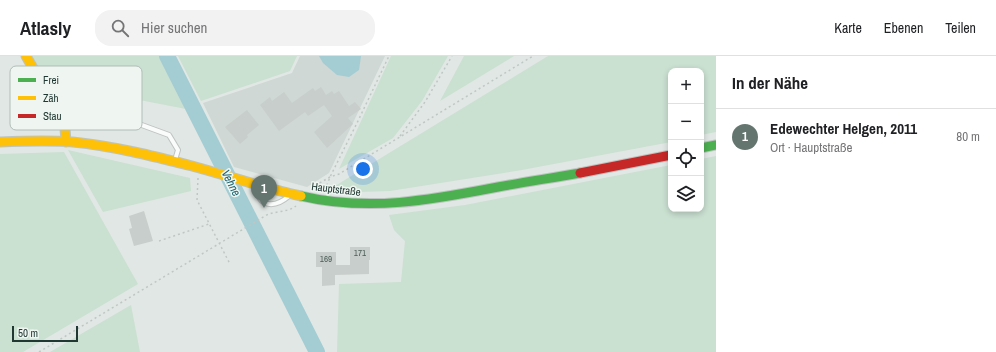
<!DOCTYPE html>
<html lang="de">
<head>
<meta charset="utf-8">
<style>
  :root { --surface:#fff; --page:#f2f2f2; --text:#202124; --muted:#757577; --line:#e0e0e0; --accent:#647570 }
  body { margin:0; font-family:"Archivo Narrow",sans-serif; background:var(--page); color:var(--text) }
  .controls { position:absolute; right:12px; top:12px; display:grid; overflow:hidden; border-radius:8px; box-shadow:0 2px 6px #0003 }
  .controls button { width:36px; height:36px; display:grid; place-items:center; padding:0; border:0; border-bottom:1px solid var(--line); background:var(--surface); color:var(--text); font:20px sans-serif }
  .scale { position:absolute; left:12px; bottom:10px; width:66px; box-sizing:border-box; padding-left:4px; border:2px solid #213832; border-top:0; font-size:11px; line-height:14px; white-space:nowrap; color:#213832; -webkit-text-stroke:3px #eff6f2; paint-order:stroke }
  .you { position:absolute; left:363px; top:113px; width:14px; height:14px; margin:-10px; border:3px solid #fff; border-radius:50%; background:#1a73e8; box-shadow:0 0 0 6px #1a73e833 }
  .badge { display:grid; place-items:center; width:26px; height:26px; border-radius:50%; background:var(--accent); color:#fff; font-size:13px; font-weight:700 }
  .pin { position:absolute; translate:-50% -33px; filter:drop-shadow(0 1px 2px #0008) }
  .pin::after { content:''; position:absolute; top:21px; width:14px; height:12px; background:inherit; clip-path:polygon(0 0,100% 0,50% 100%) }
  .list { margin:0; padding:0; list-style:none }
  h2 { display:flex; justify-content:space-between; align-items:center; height:52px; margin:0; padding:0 16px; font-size:17px }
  h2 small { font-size:13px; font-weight:400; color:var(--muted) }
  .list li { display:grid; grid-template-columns:26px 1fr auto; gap:12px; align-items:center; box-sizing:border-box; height:56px; padding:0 16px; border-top:1px solid var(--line) }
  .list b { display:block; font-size:15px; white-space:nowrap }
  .list p { margin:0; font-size:13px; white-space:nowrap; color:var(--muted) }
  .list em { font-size:13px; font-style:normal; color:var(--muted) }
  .icon { flex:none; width:22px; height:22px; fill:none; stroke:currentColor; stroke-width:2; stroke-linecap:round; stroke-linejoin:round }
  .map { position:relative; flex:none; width:716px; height:296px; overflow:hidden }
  header { display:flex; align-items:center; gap:24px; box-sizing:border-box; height:56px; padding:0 20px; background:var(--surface); border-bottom:1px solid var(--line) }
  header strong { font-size:19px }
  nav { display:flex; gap:22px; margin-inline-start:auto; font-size:14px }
  .search { width:280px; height:36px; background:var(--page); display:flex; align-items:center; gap:10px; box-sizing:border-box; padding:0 14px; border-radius:16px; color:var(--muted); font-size:15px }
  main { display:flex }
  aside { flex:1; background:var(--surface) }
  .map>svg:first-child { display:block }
  .built { fill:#cfd8d4 }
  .green { fill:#cae0d1 }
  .water { fill:#a3cdd3 }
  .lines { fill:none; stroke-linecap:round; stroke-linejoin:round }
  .river { stroke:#a3cdd3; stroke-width:16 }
  .building { fill:#c8cecb }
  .lane-casing { stroke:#bec3c1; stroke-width:6 }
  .fast-casing { stroke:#bdc4c1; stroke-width:11 }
  .slow-casing { stroke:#bdc4c1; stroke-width:11 }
  .jam-casing { stroke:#bdc4c1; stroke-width:11 }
  .path { stroke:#bfc7c4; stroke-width:1.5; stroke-dasharray:2 3; stroke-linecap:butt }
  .lane { stroke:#fafbfb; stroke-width:4 }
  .fast { stroke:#4caf50; stroke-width:9 }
  .slow { stroke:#ffc107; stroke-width:9 }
  .jam { stroke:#c62828; stroke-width:9 }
  .labels { text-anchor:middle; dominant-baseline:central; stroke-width:3; stroke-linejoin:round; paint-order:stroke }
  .number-label { font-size:9px; fill:#4c5e59 }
  .street-label { font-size:11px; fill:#213832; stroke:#eff6f2 }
  .water-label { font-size:12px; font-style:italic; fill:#1e6370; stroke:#eff6f2 }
  .key { fill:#eff6f2; stroke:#b1bdb8; stroke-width:1 }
  .key-label { font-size:11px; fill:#213832 }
</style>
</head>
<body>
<header>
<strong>Atlasly</strong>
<div class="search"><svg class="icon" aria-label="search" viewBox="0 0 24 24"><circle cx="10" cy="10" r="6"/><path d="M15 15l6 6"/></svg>Hier suchen</div>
<nav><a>Karte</a><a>Ebenen</a><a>Teilen</a></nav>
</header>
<main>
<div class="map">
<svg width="716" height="296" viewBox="0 0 716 296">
  <rect width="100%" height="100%" fill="#e1e7e4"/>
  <path class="built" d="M300,0H385L329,117L307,131L234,111L203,47L292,17Z"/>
  <path class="green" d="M30,0H163L191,54L119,40L60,56Z
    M178,0H297L290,15L201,45Z
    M391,0H448L422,45L393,82L339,113Z
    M464,0H514L440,45Z
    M548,0H716V76L701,79V15H671V86L522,114L390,135L358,136L330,133Z
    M68,94L190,122L191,135L103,156Z
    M64,96L138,228L23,296H0V98Z
    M716,100V296H337L339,228L401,226L405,185L394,174L389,159L465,149L671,109V153H701V103Z
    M131,249L140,296H50Z"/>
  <path class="water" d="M319,0H361L359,14L349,21L337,19L323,7Z"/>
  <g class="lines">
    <path class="river" d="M167,0L317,296"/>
  </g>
  <path class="building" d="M321,31L326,39L332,35L334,38L339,35L349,50L355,46L361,53L348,62L353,68L327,92L314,76L332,60L324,49L308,60L305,56L279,75L260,49L270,41L272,45L284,36L292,47L313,32L315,35Z
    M247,54L259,69L247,79L248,81L240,88L225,71Z
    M144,155L153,185L134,190L129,173L132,172L129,160Z
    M350,191H370V204H369V218L335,219V229L322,230V211H316V196H336V209H350Z"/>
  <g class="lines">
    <g class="lane-casing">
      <path id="lane" d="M66,72L92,63L139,68L169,79L178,94L175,104
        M257,131C258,152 275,152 289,140"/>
    </g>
    <g class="fast-casing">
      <path id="fast" d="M701,92L716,89
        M301,140C369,156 431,144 498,131C525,126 552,122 580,117"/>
    </g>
    <g class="slow-casing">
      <path id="slow" d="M26,0L48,38L65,72L66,86
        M0,86C24,85 49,84 73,86C113,90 153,100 192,110C229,120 264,132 301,140"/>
    </g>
    <g class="jam-casing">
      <path id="jam" d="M580,117L671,99"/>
    </g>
    <path class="path" d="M400,80L425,46L452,0
      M198,122L197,144L230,208
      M311,132L330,121L339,118L533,0
      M325,134L330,121L357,67L389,0
      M159,185L209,168
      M39,296L260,163C263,161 266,159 269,158C278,155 288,156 296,150"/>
    <use href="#lane" class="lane"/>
    <use href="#fast" class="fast"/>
    <use href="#slow" class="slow"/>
    <use href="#jam" class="jam"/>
  </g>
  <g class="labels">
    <g class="number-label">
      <text x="360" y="197">171</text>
      <text x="326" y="203">169</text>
    </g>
    <g class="street-label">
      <text transform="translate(336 133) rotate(7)">Hauptstraße</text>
    </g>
    <g class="water-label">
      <text transform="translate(231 127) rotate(63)">Vehne</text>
    </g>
  </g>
  <rect x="10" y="10" width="132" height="64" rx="6" class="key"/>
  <rect x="18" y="22" width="18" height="4" fill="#4caf50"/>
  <rect x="18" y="40" width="18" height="4" fill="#ffc107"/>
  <rect x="18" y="58" width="18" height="4" fill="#c62828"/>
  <g class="key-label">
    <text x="43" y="28">Frei</text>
    <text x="43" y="46">Zäh</text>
    <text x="43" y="64">Stau</text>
  </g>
</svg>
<div class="controls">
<button>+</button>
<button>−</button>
<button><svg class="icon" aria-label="locate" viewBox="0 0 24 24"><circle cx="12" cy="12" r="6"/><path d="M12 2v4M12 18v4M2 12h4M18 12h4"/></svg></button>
<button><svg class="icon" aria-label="layers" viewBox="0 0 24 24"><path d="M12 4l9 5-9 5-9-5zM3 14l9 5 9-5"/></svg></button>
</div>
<div class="scale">50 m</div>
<div class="you"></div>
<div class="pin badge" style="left:264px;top:152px">1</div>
</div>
<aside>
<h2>In der Nähe<small></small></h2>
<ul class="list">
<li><span class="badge">1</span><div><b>Edewechter Helgen, 2011</b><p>Ort · Hauptstraße</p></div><em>80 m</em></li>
</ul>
</aside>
</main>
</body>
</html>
